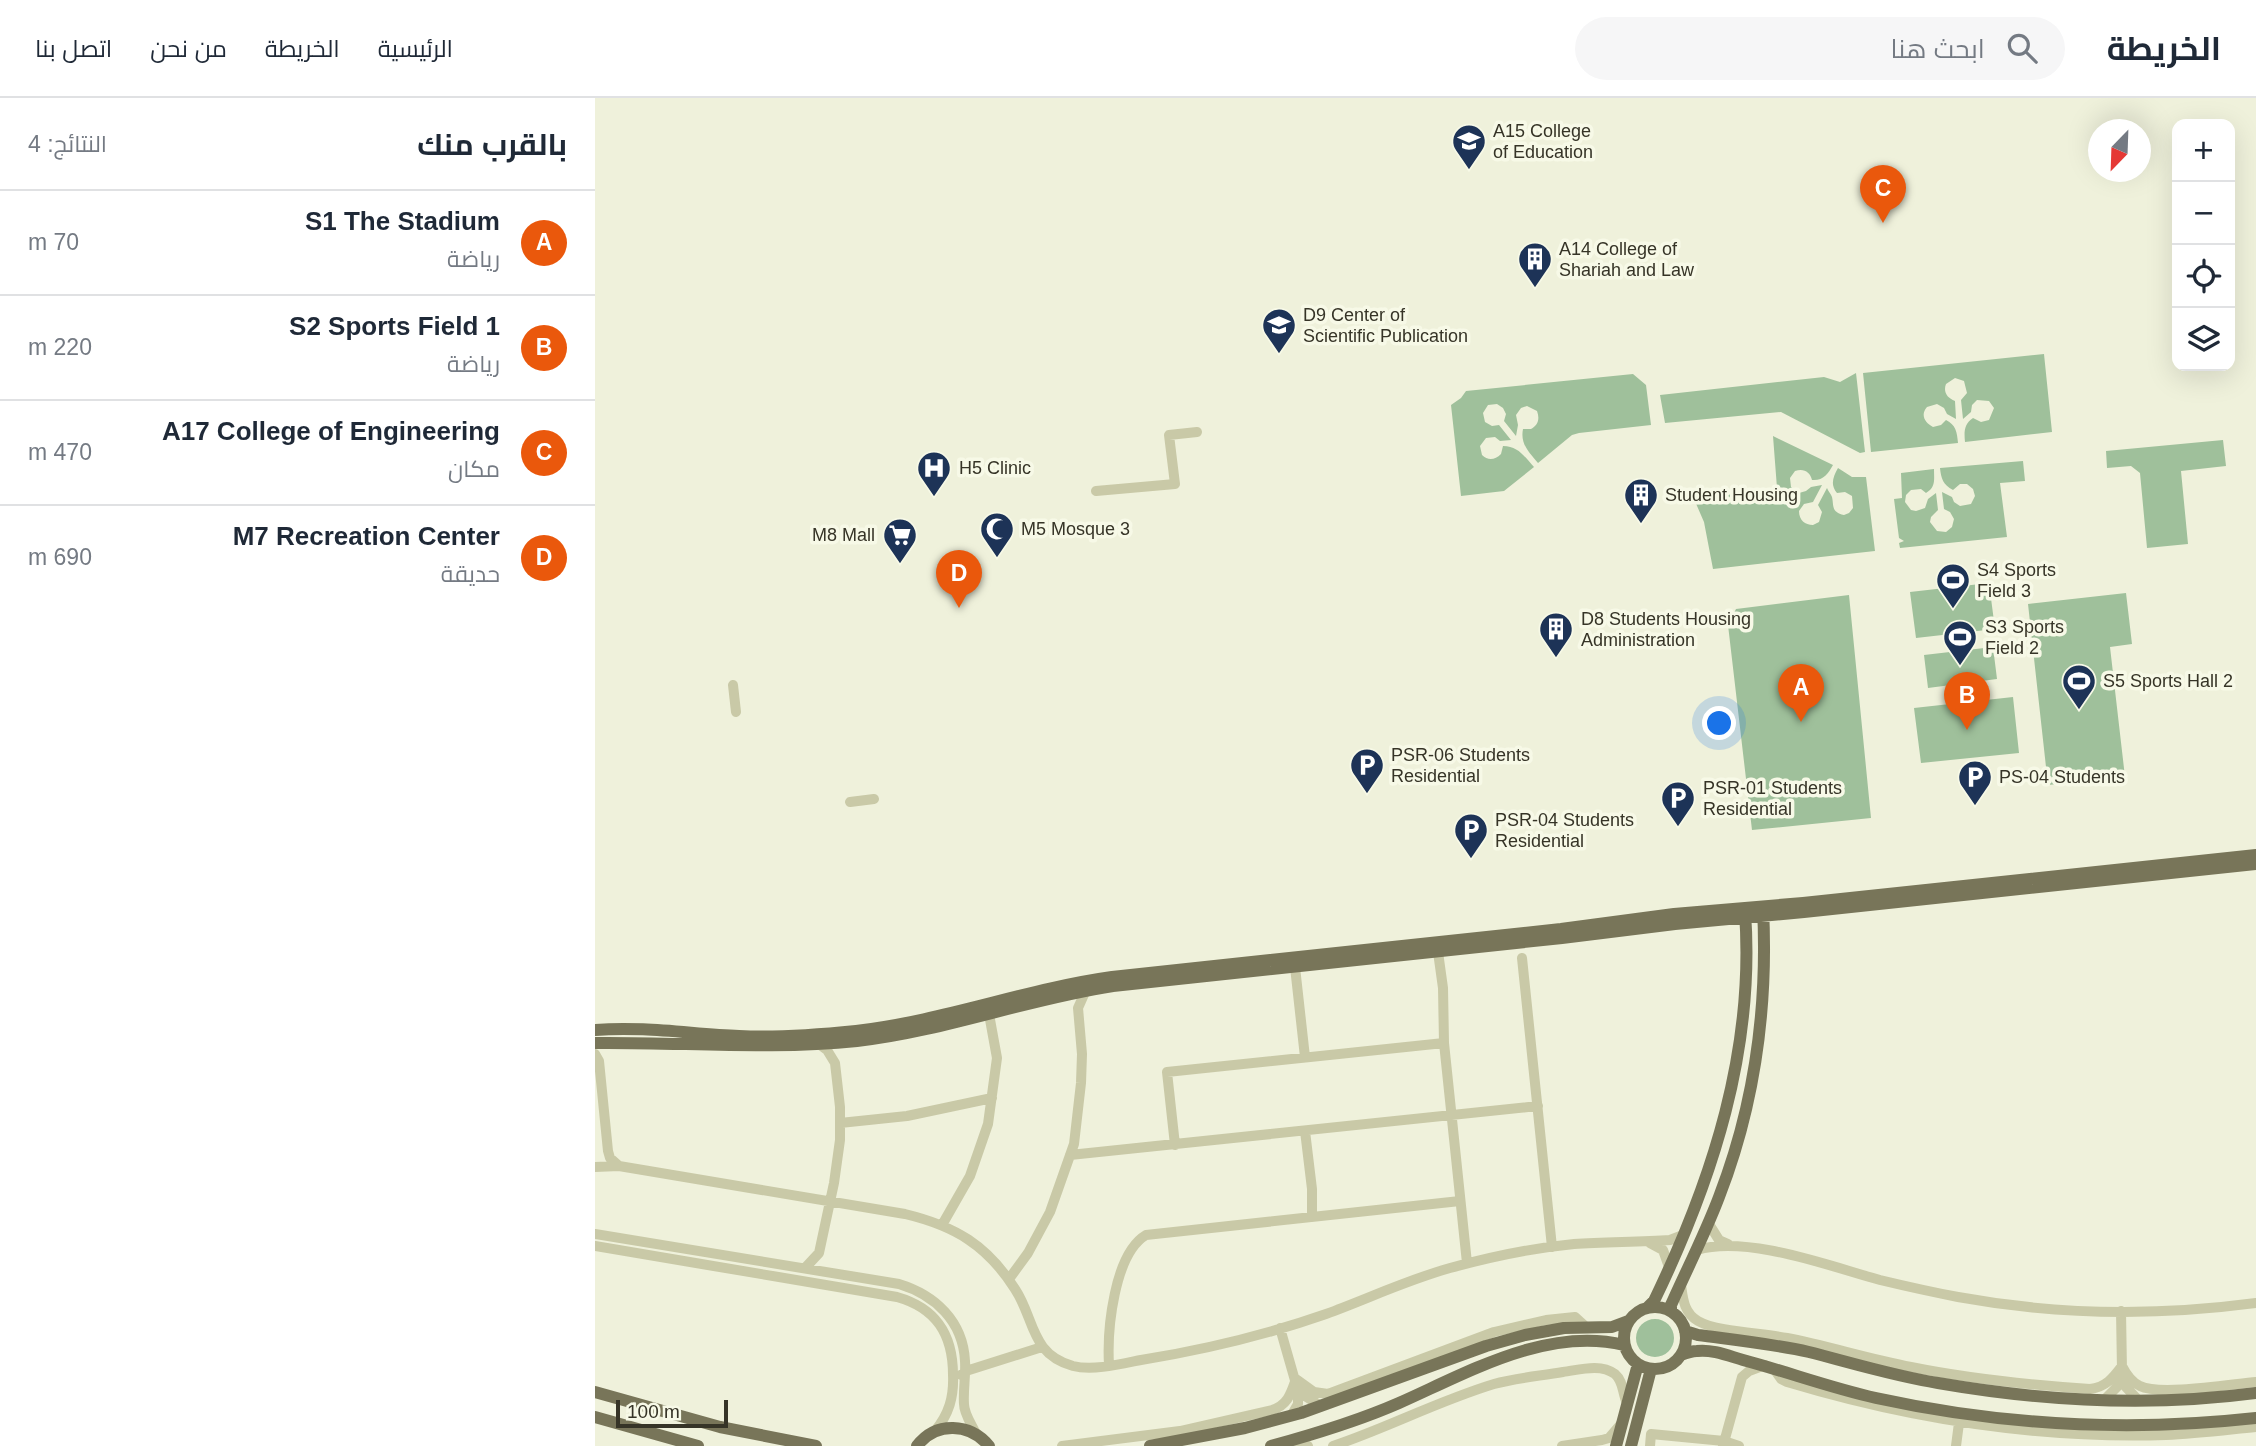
<!DOCTYPE html>
<html lang="ar">
<head>
<meta charset="utf-8">
<style>
  :root { --surface:#fff; --page:#f6f6f7; --text:#1f2937; --muted:#747a83; --line:#e0e1e3; --accent:#ea580c }
  body { margin:0; font-family:Arial,Cairo,sans-serif; background:var(--page); color:var(--text); direction:rtl }
  .controls { position:absolute; right:21px; top:21px; display:grid; overflow:hidden; border-radius:14px; box-shadow:0 7px 28px #0002 }
  .controls button { width:63px; height:63px; display:grid; place-items:center; padding:0; border:0; border-bottom:2px solid var(--line); background:var(--surface); color:var(--text); font:35px sans-serif }
  .compass { position:absolute; left:1493px; top:21px; width:63px; height:63px; border-radius:50%; background:var(--surface); box-shadow:0 7px 28px #0002; rotate:203deg }
  .scale { position:absolute; left:21px; bottom:18px; width:112px; box-sizing:border-box; padding-left:7px; border:4px solid #363427; border-top:0; font-size:19px; line-height:24px; white-space:nowrap; color:#363427; -webkit-text-stroke:5px #f7f9e7; paint-order:stroke }
  .you { position:absolute; left:1125px; top:626px; width:24px; height:24px; margin:-18px; border:5px solid #fff; border-radius:50%; background:#1a73e8; box-shadow:0 0 0 10px #1a73e833 }
  .badge { display:grid; place-items:center; width:46px; height:46px; border-radius:50%; background:var(--accent); color:#fff; font-size:23px; font-weight:700 }
  .pin { position:absolute; translate:-50% -58px; filter:drop-shadow(0 2px 4px #0008) }
  .pin::after { content:''; position:absolute; top:37px; width:24px; height:21px; background:inherit; clip-path:polygon(0 0,100% 0,50% 100%) }
  .list { margin:0; padding:0; list-style:none }
  h2 { display:flex; justify-content:space-between; align-items:center; height:91px; margin:0; padding:0 28px; font-size:30px }
  h2 small { font-size:23px; font-weight:400; color:var(--muted) }
  .list li { display:grid; grid-template-columns:46px 1fr auto; gap:21px; align-items:center; box-sizing:border-box; height:105px; padding:0 28px; border-top:2px solid var(--line) }
  .list b { display:block; font-size:26px; white-space:nowrap }
  .list p { margin:0; font-size:23px; white-space:nowrap; color:var(--muted) }
  .list em { font-size:23px; font-style:normal; color:var(--muted) }
  .icon { flex:none; width:38px; height:38px; fill:none; stroke:currentColor; stroke-width:2; stroke-linecap:round; stroke-linejoin:round }
  .map { position:relative; flex:none; width:1661px; height:1348px; overflow:hidden; direction:ltr }
  header { display:flex; align-items:center; gap:42px; box-sizing:border-box; height:98px; padding:0 35px; background:var(--surface); border-bottom:2px solid var(--line) }
  header strong { font-size:33px }
  nav { display:flex; gap:38px; margin-inline-start:auto; font-size:24px }
  .search { width:490px; height:63px; background:var(--page); display:flex; align-items:center; gap:18px; box-sizing:border-box; padding:0 24px; border-radius:38px; color:var(--muted); font-size:26px }
  main { display:flex }
  aside { flex:1; background:var(--surface) }
  .map>svg:first-child { display:block }
  .green { fill:#9fc09b }
  .lines { fill:none; stroke-linecap:round; stroke-linejoin:round }
  .minor { stroke:#c9c9a7; stroke-width:10 }
  .major { stroke:#787559; stroke-width:12 }
  .labels { text-anchor:middle; dominant-baseline:central; stroke-width:7; stroke-linejoin:round; paint-order:stroke }
  .poi-label { font-size:18px; fill:#363427; stroke:#f7f9e7; text-anchor:start }
</style>
</head>
<body>
<header>
<strong>الخريطة</strong>
<div class="search"><svg class="icon" aria-label="search" viewBox="0 0 24 24"><circle cx="10" cy="10" r="6"/><path d="M15 15l6 6"/></svg>ابحث هنا</div>
<nav><a>الرئيسية</a><a>الخريطة</a><a>من نحن</a><a>اتصل بنا</a></nav>
</header>
<main>
<div class="map">
<svg width="1661" height="1348" viewBox="0 0 1661 1348">
  <rect width="100%" height="100%" fill="#eff1db"/>
  <path class="green" d="M1449,256L1457,334L1370,344C1369,334 1369,326 1378,320L1386,324L1394,322L1399,310L1394,303L1382,302L1377,307L1376,314L1368,321L1366,302L1372,295L1369,283L1360,280L1351,286C1348,294 1352,300 1360,303L1361,321L1352,316L1349,310L1342,306L1332,309C1325,317 1330,325 1338,329L1346,327L1351,322C1361,327 1362,334 1363,345L1276,354L1268,275Z
    M1261,275L1270,354L1265,355L1186,314L1070,325L1065,297L1229,279L1245,284Z
    M1038,276L1051,287L1056,327L984,335L977,337L943,365C934,354 925,346 928,331H936C943,327 945,321 942,313L932,308L926,310L921,317L923,327L921,338L909,323L911,316L908,310L902,306L893,307L888,315L890,324L897,328L904,327L916,342L905,343L900,339L891,340L885,348L887,357C893,363 900,362 906,356L908,348C923,348 929,358 939,369L909,393L866,398L856,307L866,300L871,293Z
    M1178,338L1238,367C1233,376 1228,383 1217,382C1215,374 1209,370 1200,373L1195,380L1196,389L1204,395L1211,393L1216,389L1227,387L1218,404L1209,406L1204,413C1204,422 1210,427 1218,427L1224,424L1227,414L1223,407L1232,390C1233,393 1236,396 1237,399C1239,408 1236,414 1249,417L1254,415L1258,410L1257,398L1250,394L1242,395C1235,387 1238,379 1243,370L1257,379H1271L1280,453L1118,471L1109,424L1099,401L1101,399L1182,390Z
    M1628,342L1631,368L1586,373L1593,446L1552,450L1545,375L1536,368L1512,370L1511,353Z
    M1428,363L1430,383L1405,385L1412,439L1305,450L1304,445L1309,443L1304,440L1299,401L1307,400L1306,375L1339,371C1339,382 1341,389 1331,395L1326,391L1316,392L1311,397L1310,404L1316,412L1321,413L1330,410L1333,401L1341,395L1343,412L1336,419L1335,424L1342,433L1351,434L1357,429L1359,421L1355,414L1349,411L1347,394L1357,399L1359,404L1365,408L1376,406L1380,398L1378,391L1372,386H1365L1358,392C1348,387 1346,380 1345,370Z
    M1394,485L1400,531L1321,540L1315,494Z
    M1531,495L1537,546L1515,549L1530,679L1453,687L1433,506Z
    M1254,497L1276,720L1157,732L1133,527L1141,511Z
    M1398,549L1402,581L1333,590L1329,557Z
    M1418,599L1424,655L1326,665L1319,610Z
    M1041 1240a19 19 0 1 1 38 0a19 19 0 1 1-38 0Z"/>
  <g class="lines">
    <path class="minor" d="M501,393L580,386L574,337L602,334
      M138,587L141,614
      M255,704L279,701
      M843,854L848,890L849,945L872,1165
      M927,860L957,1149
      M700,869L710,959
      M0,956L4,963L13,1053L15,1060L24,1068L310,1116C360,1128 392,1147 420,1191C440,1221 435,1256 478,1268C498,1273 526,1266 546,1262C608,1252 671,1237 731,1216C772,1201 812,1182 855,1170C895,1159 938,1150 979,1146C1011,1144 1043,1144 1075,1142L1088,1137
      M245,1025L312,1018L397,1000
      M710,1033L717,1091V1119
      M580,1047L572,974L849,945
      M475,1057L943,1008
      M0,1069L24,1068
      M1114,1126L1124,1142L1133,1146
      M347,1127L375,1078L393,1026L402,960L394,916
      M0,1136L304,1186C340,1197 368,1223 370,1263C371,1277 368,1292 369,1306C369,1316 377,1327 381,1336
      M1055,1145L1068,1152L1074,1169
      M0,1148L302,1199C341,1210 358,1236 358,1277C359,1299 354,1316 340,1333
      M1102,1152C1152,1137 1234,1168 1285,1182C1310,1188 1337,1194 1363,1199C1461,1217 1563,1218 1661,1205
      M210,1170L224,1155L239,1085L245,1042V1009L240,965L232,952L224,946
      M414,1181L433,1155L455,1114L479,1046L486,985L487,956L483,910L491,892
      M1086,1187C1088,1201 1089,1215 1103,1223C1122,1234 1168,1235 1192,1240C1233,1248 1274,1261 1316,1269C1375,1281 1435,1287 1495,1291C1511,1289 1518,1280 1527,1268C1531,1276 1536,1284 1545,1288C1565,1298 1637,1286 1661,1284
      M1526,1213L1527,1273L1530,1288L1543,1302
      M685,1230L703,1293V1306L696,1318
      M514,1267C512,1232 519,1156 551,1137L865,1103
      M1179,1271L1186,1281L1192,1284C1315,1321 1442,1341 1571,1337C1601,1336 1631,1332 1661,1329
      M366,1277L371,1273L447,1249
      M701,1281L719,1294L733,1296L899,1234L951,1222L980,1219L991,1229
      M703,1287L710,1298L726,1308
      M1509,1302L1522,1289L1526,1276
      M697,1342L713,1348
      M467,1348L585,1333L677,1312C693,1307 696,1295 701,1281
      M738,1348C792,1330 843,1303 899,1286C920,1280 945,1278 968,1274C984,1272 1005,1265 1020,1276C1029,1284 1027,1295 1032,1305
      M967,1348L1007,1342L1014,1340L1026,1326
      M1055,1348L1056,1336L1129,1343L1144,1348
      M1128,1348L1147,1279L1154,1273L1170,1267
      M1361,1348L1364,1325"/>
    <path class="major" d="M0,932C48,928 96,936 144,938C183,940 222,937 261,933C348,923 431,891 517,879L966,831L1079,816L1208,805L1661,757
      M0,945C87,944 175,952 262,943C349,933 432,901 518,888L967,840L1080,826L1209,814L1661,766
      M1029 1240a31 31 0 1 1 62 0a31 31 0 1 1-62 0Z
      M1053,1209L1059,1203C1118,1081 1160,951 1150,814
      M1076,1213V1207C1092,1171 1110,1136 1124,1099C1160,1006 1173,909 1168,810
      M1090,1233L1103,1237C1140,1242 1178,1246 1214,1254C1257,1265 1299,1278 1343,1285C1447,1303 1556,1309 1661,1295
      M1086,1257C1091,1255 1097,1253 1102,1253C1117,1251 1134,1258 1148,1262C1193,1274 1236,1290 1281,1300C1405,1327 1535,1334 1661,1320
      M0,1294L125,1329L221,1348
      M0,1319L103,1348
      M322,1348C341,1323 375,1325 394,1348
      M555,1348L650,1330L706,1315L891,1248L930,1237L969,1230L1017,1229L1033,1223
      M676,1348C720,1336 763,1323 804,1305C872,1275 952,1228 1029,1247
      M1021,1348L1043,1266
      M1036,1348L1056,1271"/>
  </g>
  <defs>
    <g id="university-pin" transform="scale(1.75)"><path d="M0 17L-7.5 6A9.5 9.5 0 1 1 7.5 6Z" fill="#1d3357" stroke="#f7f9e7"/><path d="M0-5L7-2L0 1L-7-2ZM-4 1L0 2.5L4 1V4Q0 6-4 4Z" fill="#fff"/></g>
    <g id="building-pin" transform="scale(1.75)"><path d="M0 17L-7.5 6A9.5 9.5 0 1 1 7.5 6Z" fill="#1d3357" stroke="#f7f9e7"/><path d="M-4-6H4V6H1V3H-1V6H-4ZM-2.5-4.3h1.7v1.8h-1.7ZM.8-4.3h1.7v1.8H.8ZM-2.5-1h1.7V.8h-1.7ZM.8-1h1.7V.8H.8Z" fill="#fff"/></g>
    <g id="hospital-pin" transform="scale(1.75)"><path d="M0 17L-7.5 6A9.5 9.5 0 1 1 7.5 6Z" fill="#1d3357" stroke="#f7f9e7"/><path d="M-5-5h3v3.5h4V-5h3V5h-3V1.5h-4V5h-3Z" fill="#fff"/></g>
    <g id="mosque-pin" transform="scale(1.75)"><path d="M0 17L-7.5 6A9.5 9.5 0 1 1 7.5 6Z" fill="#1d3357" stroke="#f7f9e7"/><path d="M3.5-4.9A6 6 0 1 0 3.5 4.9A5 5 0 1 1 3.5-4.9Z" fill="#fff"/></g>
    <g id="supermarket-pin" transform="scale(1.75)"><path d="M0 17L-7.5 6A9.5 9.5 0 1 1 7.5 6Z" fill="#1d3357" stroke="#f7f9e7"/><path d="M-6-5.5h2.5l.6 2H6L4.5 2H-2.5L-4.4-4H-6ZM-1.5 3.2a1.3 1.3 0 1 0 .1 0ZM3 3.2a1.3 1.3 0 1 0 .1 0Z" fill="#fff"/></g>
    <g id="stadium-pin" transform="scale(1.75)"><path d="M0 17L-7.5 6A9.5 9.5 0 1 1 7.5 6Z" fill="#1d3357" stroke="#f7f9e7"/><path d="M0-5a6.5 5 0 1 0 0 10a6.5 5 0 1 0 0-10ZM-3.5-1.8h7v3.6h-7Z" fill="#fff"/></g>
    <g id="parking-pin" transform="scale(1.75)"><path d="M0 17L-7.5 6A9.5 9.5 0 1 1 7.5 6Z" fill="#1d3357" stroke="#f7f9e7"/><path d="M-3.5-5.5H1a3.5 3.5 0 0 1 0 7H-1V5.5H-3.5ZM-1-3.4V-.6H.8a1.4 1.4 0 0 0 0-2.8Z" fill="#fff"/></g>
  </defs>
  <g fill-rule="evenodd">
    <use href="#university-pin" x="874" y="43"/>
    <use href="#building-pin" x="940" y="161"/>
    <use href="#university-pin" x="684" y="227"/>
    <use href="#hospital-pin" x="339" y="370"/>
    <use href="#building-pin" x="1046" y="397"/>
    <use href="#mosque-pin" x="402" y="431"/>
    <use href="#supermarket-pin" x="305" y="437"/>
    <use href="#stadium-pin" x="1358" y="482"/>
    <use href="#building-pin" x="961" y="531"/>
    <use href="#stadium-pin" x="1365" y="539"/>
    <use href="#stadium-pin" x="1484" y="583"/>
    <use href="#parking-pin" x="772" y="667"/>
    <use href="#parking-pin" x="1380" y="679"/>
    <use href="#parking-pin" x="1083" y="700"/>
    <use href="#parking-pin" x="876" y="732"/>
  </g>
  <g class="labels">
    <g class="poi-label">
      <text x="898" y="33">A15 College<tspan x="898" dy="21">of Education</tspan></text>
      <text x="964" y="151">A14 College of<tspan x="964" dy="21">Shariah and Law</tspan></text>
      <text x="708" y="217">D9 Center of<tspan x="708" dy="21">Scientific Publication</tspan></text>
      <text x="364" y="370">H5 Clinic</text>
      <text x="1070" y="397">Student Housing</text>
      <text x="426" y="431">M5 Mosque 3</text>
      <text x="280" y="437" text-anchor="end">M8 Mall</text>
      <text x="1382" y="472">S4 Sports<tspan x="1382" dy="21">Field 3</tspan></text>
      <text x="986" y="521">D8 Students Housing<tspan x="986" dy="21">Administration</tspan></text>
      <text x="1390" y="529">S3 Sports<tspan x="1390" dy="21">Field 2</tspan></text>
      <text x="1508" y="583">S5 Sports Hall 2</text>
      <text x="796" y="657">PSR-06 Students<tspan x="796" dy="21">Residential</tspan></text>
      <text x="1404" y="679">PS-04 Students</text>
      <text x="1108" y="690">PSR-01 Students<tspan x="1108" dy="21">Residential</tspan></text>
      <text x="900" y="722">PSR-04 Students<tspan x="900" dy="21">Residential</tspan></text>
    </g>
  </g>
</svg>
<div class="controls">
<button>+</button>
<button>−</button>
<button><svg class="icon" aria-label="locate" viewBox="0 0 24 24"><circle cx="12" cy="12" r="6"/><path d="M12 2v4M12 18v4M2 12h4M18 12h4"/></svg></button>
<button><svg class="icon" aria-label="layers" viewBox="0 0 24 24"><path d="M12 4l9 5-9 5-9-5zM3 14l9 5 9-5"/></svg></button>
</div>
<svg class="compass" viewBox="-18 -18 36 36"><path d="M0-13l5 13h-10z" fill="#e53935"/><path d="M0 13l5-13h-10z" fill="#747a83"/></svg>
<div class="scale">100 m</div>
<div class="you"></div>
<div class="pin badge" style="left:1206px;top:624px">A</div>
<div class="pin badge" style="left:1372px;top:632px">B</div>
<div class="pin badge" style="left:1288px;top:125px">C</div>
<div class="pin badge" style="left:364px;top:510px">D</div>
</div>
<aside>
<h2>بالقرب منك<small>النتائج: 4</small></h2>
<ul class="list">
<li><span class="badge">A</span><div><b>S1 The Stadium</b><p>رياضة</p></div><em>70 m</em></li>
<li><span class="badge">B</span><div><b>S2 Sports Field 1</b><p>رياضة</p></div><em>220 m</em></li>
<li><span class="badge">C</span><div><b>A17 College of Engineering</b><p>مكان</p></div><em>470 m</em></li>
<li><span class="badge">D</span><div><b>M7 Recreation Center</b><p>حديقة</p></div><em>690 m</em></li>
</ul>
</aside>
</main>
</body>
</html>
